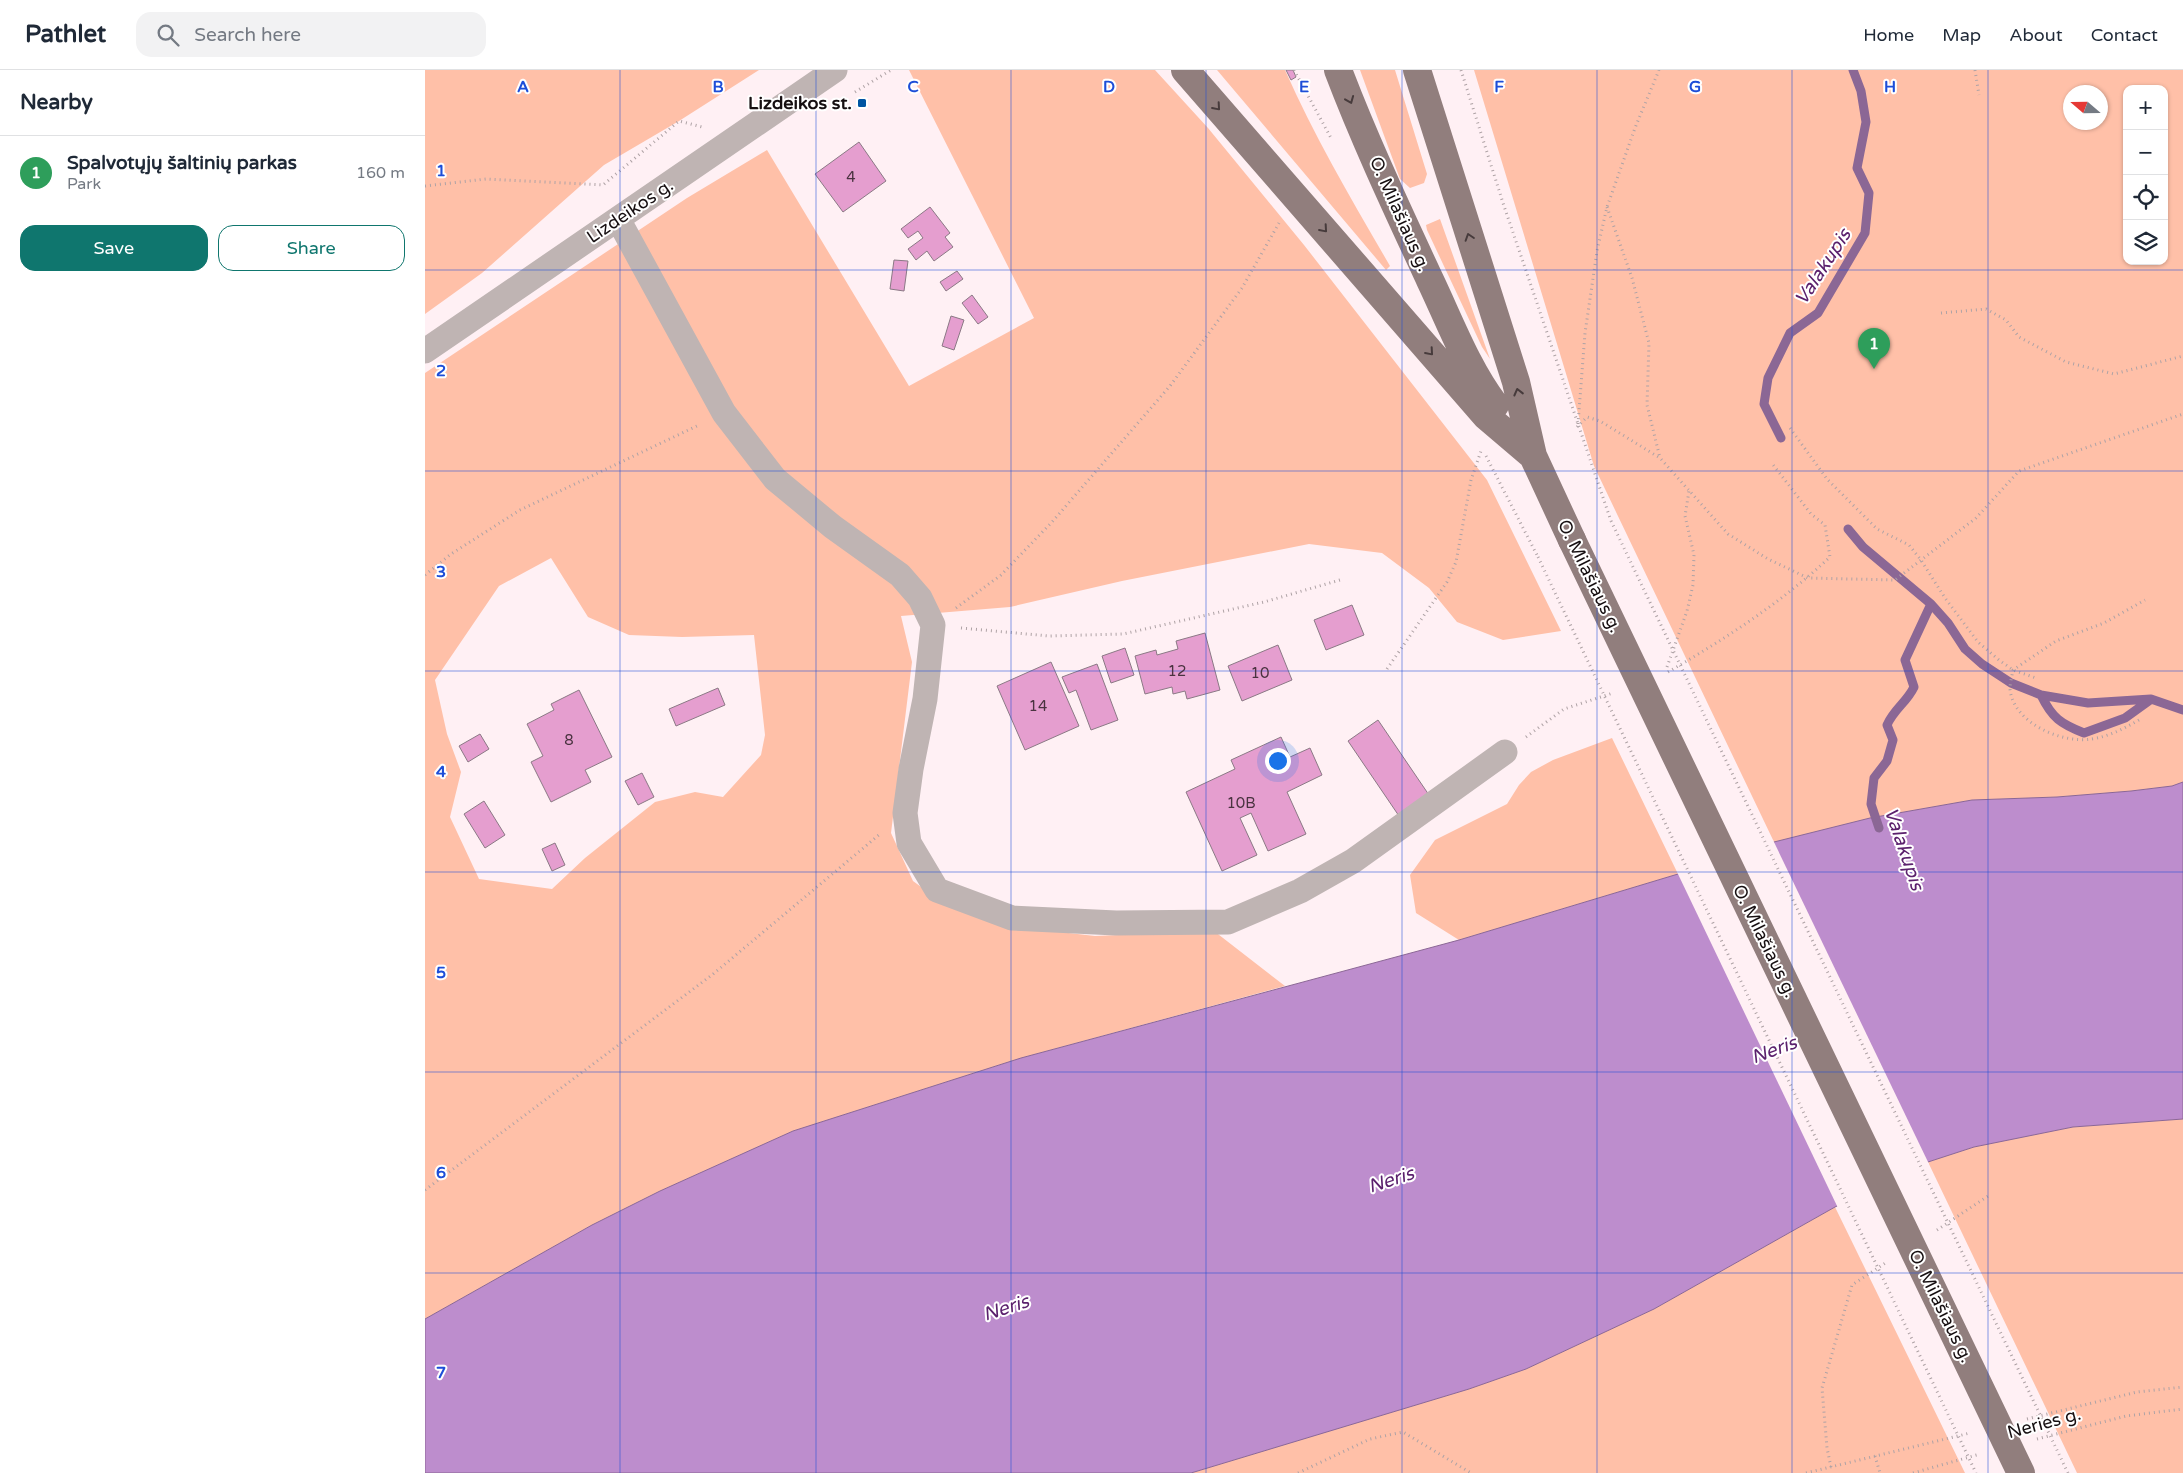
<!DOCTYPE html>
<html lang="en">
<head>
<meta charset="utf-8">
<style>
  :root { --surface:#fff; --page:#f2f2f3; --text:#1f2937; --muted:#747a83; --line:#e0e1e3; --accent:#0f766e }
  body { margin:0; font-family:"Varela Round",sans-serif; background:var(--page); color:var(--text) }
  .controls { position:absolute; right:15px; top:15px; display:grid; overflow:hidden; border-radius:10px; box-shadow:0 1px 4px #0004 }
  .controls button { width:45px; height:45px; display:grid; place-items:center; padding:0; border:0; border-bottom:1px solid var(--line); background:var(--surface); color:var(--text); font:25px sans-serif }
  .compass { position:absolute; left:1638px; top:15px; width:45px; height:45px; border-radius:50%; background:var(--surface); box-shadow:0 1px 4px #0004; rotate:290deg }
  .you { position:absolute; left:852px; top:690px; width:18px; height:18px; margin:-12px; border:4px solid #fff; border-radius:50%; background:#1a73e8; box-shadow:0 0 0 8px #1a73e833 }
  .badge { display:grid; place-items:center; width:32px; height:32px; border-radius:50%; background:var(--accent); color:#fff; font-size:16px; font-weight:700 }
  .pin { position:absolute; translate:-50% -41px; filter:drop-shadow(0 1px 2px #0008) }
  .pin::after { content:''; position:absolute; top:26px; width:18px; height:15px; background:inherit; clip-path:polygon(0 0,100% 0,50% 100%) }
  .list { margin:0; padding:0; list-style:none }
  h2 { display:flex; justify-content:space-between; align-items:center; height:65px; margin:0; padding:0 20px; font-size:21px }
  h2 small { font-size:16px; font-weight:400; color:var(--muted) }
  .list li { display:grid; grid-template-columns:32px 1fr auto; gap:15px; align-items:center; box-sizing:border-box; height:75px; padding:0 20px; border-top:1px solid var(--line) }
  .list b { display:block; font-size:19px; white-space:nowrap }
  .list p { margin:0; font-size:16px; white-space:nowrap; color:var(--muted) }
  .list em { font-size:16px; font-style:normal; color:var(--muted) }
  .actions { display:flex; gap:10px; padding:15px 20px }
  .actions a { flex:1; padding:11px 0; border:1px solid var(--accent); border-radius:15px; text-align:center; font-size:18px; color:var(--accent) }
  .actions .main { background:var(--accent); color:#fff }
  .icon { flex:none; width:28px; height:28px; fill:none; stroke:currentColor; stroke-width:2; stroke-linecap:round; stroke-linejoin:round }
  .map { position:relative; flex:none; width:1758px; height:1403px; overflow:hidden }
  header { display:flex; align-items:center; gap:30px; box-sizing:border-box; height:70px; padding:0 25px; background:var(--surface); border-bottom:1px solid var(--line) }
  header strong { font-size:24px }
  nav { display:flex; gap:28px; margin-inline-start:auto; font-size:18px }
  .search { width:350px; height:45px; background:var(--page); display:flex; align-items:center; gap:12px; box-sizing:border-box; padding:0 18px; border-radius:15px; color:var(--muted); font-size:19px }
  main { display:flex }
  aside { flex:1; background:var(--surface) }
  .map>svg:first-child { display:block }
  .green { fill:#ffc0a8; fill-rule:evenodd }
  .water { fill:#bd8dcd; stroke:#8b6795 }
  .pier { fill:#fff0f4 }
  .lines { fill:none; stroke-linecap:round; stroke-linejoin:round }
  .stream { stroke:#8b6795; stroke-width:9 }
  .building { fill:#e59ecf; stroke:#8b7985 }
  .path { stroke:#aea2a5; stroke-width:3; stroke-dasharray:1 4; stroke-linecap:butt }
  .minor { stroke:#bfb4b3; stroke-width:25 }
  .primary { stroke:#917e7d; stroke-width:28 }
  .path-bridge { stroke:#aea2a5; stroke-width:3; stroke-dasharray:1 4; stroke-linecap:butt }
  .primary-bridge { stroke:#917e7d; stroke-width:28 }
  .oneway { stroke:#473b3c }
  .grid { fill:none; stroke:#1d4ed8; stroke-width:1; stroke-opacity:0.55 }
  .poi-dot { fill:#0054a2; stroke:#fff; stroke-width:2 }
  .labels { text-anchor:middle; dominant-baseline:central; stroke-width:4; stroke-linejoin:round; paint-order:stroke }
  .number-label { font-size:15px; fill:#4a3340 }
  .poi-label { font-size:18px; font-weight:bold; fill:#160f11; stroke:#fff; text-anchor:end }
  .street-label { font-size:18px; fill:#160f11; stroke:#fff }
  .water-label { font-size:19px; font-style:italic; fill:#5b216d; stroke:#fff }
  .grid-label { font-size:16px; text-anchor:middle; font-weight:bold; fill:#1d4ed8; stroke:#fff; stroke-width:4; stroke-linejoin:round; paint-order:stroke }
</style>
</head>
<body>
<header>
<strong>Pathlet</strong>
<div class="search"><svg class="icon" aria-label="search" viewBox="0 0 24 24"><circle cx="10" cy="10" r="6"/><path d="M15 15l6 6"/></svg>Search here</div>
<nav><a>Home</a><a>Map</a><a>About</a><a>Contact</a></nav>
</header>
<main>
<aside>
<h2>Nearby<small></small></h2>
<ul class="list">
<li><span class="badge" style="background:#2e9e5b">1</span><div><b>Spalvotųjų šaltinių parkas</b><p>Park</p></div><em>160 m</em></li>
</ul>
<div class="actions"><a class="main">Save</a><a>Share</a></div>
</aside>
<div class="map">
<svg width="1758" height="1403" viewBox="0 0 1758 1403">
  <rect width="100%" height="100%" fill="#fff0f4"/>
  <path class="green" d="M0,0H334L254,51L179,95L57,203L0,244Z
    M484,0H730L783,58L879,175L1062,410L1136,561L1078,570L1032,552L1004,518L957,483L884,474L697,511L585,537L476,546L487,592L466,763L488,811L522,836L582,856L670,866L789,861L860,916L596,988L368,1061L235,1121L167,1155L0,1249V303L262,128L342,80L484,316L609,248ZM126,488L163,547L204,565L257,567L329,565L340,665L336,685L298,727L270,722L230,732L160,788L127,819L54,809L25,747L36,702L22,664L10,610L74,516Z
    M792,0H860C890,68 928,132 965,196L961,200Z
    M935,0H970L1002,104L999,113L985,118L975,109Z
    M1049,0H1758V712L1747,716L1706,721L1632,727L1547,730L1445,748L1349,772L1169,396ZM1702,19H1739V191H1702ZM1646,22H1676V52H1646Z
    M1015,149L1065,289L1057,277L1002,160L1001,155Z
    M1187,668L1253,804L1034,870L991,843L985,805L1010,770L1082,734L1094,715L1106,702L1128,690Z
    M1758,1049V1403H1652L1503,1092L1549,1077L1648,1057Z
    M1410,1137L1540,1403H766L1044,1319L1101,1299L1229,1239Z"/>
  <path class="water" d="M1758,712V1049L1648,1057L1549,1077L1503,1092L1410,1137L1229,1239L1101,1299L1044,1319L766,1403H0V1249L167,1155L235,1121L368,1061L596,988L1034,870L1253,804L1349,772L1445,748L1547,730L1632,727L1706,721L1747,716Z"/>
  <path class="pier" d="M1348,770L1504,1094L1413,1138L1252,802Z"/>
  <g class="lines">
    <path class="stream" d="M1356,368L1339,334L1343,308L1365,263L1393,243L1440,163L1444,123L1432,98L1441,52L1436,21L1428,0
      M1423,459L1438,477L1506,534L1523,553L1540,579L1557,594L1586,613L1616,625L1663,633L1726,629L1758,640
      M1616,625C1627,648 1636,654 1659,663L1700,648L1725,630
      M1454,758L1446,734L1449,708L1462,691L1468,670L1462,655C1469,639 1482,632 1489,617L1480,590L1506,534"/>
  </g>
  <path class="building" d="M861,0H868L871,7L866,10Z
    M434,72L461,111L418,142L390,104Z
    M505,137L525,163L520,167L528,177L509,191L502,181L491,190L483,179L498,168L493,161L483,168L476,159Z
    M469,190L483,191L479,221L465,219Z
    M532,201L538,209L521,221L515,212Z
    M547,225L563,247L553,254L537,233Z
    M526,246L539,250L529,280L517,276Z
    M927,535L939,565L901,580L889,550Z
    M780,563L795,620L762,629L760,621L748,624L747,617L720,624L710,586L731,580L732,585L753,579L751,571Z
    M853,575L867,610L817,631L803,596Z
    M700,578L709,605L686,613L677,586Z
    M626,592L654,656L600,680L572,616Z
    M672,594L693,650L666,660L651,620L644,623L637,607Z
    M293,618L300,635L251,656L244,639Z
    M154,620L187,687L160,700L166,712L126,732L106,692L118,686L102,654L129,640L126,634Z
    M953,650L1004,725L974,746L923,671Z
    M55,664L64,679L43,692L34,676Z
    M856,667L865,687L885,678L897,705L862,722L881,764L843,781L826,743L815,748L832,785L797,801L761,722L810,699L806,690Z
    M217,703L229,727L213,735L200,711Z
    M59,731L80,765L60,778L39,744Z
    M130,773L140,795L127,801L117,779Z"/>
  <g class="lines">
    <path class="path" d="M869,0L906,68
      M1036,0L1078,133L1186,451
      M1550,0L1554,25
      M430,22L466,0
      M0,116L61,109L178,115L254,51L277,57
      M1182,137L1207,208L1224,273L1222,335L1235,388
      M1516,243L1561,239L1581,250L1594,267L1641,292L1689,304L1758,286
      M1153,354L1160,263L1172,181L1182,137L1210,58L1234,0
      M1152,357L1162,347L1175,351L1235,388L1303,464L1343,489L1383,508L1470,510L1551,448L1594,401L1758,344
      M1365,358L1402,409L1452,459L1484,475L1496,490L1520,528L1553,572L1574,590L1588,600L1611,608
      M1061,386L1113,487
      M0,505L26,484L95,440L274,355
      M531,538L576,505L627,452L745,316L817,218L854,153
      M536,558L624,566L698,564L839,532L915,510
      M1242,597L1262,541L1268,515L1269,485L1260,446L1264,421
      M962,599L1022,512L1031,492L1046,410L1056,381
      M1243,602C1300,569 1357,532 1405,487L1400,455L1386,444L1346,392
      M1714,650C1698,659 1685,666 1667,669C1637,674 1588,653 1585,619C1585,613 1587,606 1588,600L1631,571L1679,553L1720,530
      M1101,667L1139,639L1188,623
      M0,1120L287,905L455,764
      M1512,1160L1563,1126
      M1602,1349L1712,1322L1758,1317
      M1612,1369L1701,1346L1758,1339
      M1450,1386L1455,1403
      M1406,1397L1402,1378L1397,1318L1427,1215L1462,1192
      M873,1403L945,1369L978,1362L1046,1403
      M1381,1403L1545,1363
      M1488,1403L1555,1384"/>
    <path class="minor" d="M193,149L299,343L350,409L408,457L475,505L495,528L508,555L500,629L486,699L480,743L484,773L512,820L587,848L691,853L803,852L875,821L928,791L1080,682
      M0,281L410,0"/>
    <path class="primary" d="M760,0L1061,346L1108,386
      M913,0C940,71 973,141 1005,210C1025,252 1042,298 1070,335
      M992,0L1091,312L1108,386L1147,470"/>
    <path class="path-bridge" d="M1186,451L1643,1403
      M1113,487L1551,1403"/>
    <path class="primary-bridge" d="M1147,470L1596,1403"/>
  </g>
  <defs><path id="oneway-chevron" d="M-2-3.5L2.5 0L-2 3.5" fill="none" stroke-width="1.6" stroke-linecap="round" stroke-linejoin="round" transform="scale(1.25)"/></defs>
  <g class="oneway">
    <use href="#oneway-chevron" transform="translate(925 30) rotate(68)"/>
    <use href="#oneway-chevron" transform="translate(792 37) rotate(49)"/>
    <use href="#oneway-chevron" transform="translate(899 159) rotate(49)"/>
    <use href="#oneway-chevron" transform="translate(1044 167) rotate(-108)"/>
    <use href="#oneway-chevron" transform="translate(1005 282) rotate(49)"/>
    <use href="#oneway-chevron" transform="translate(1093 322) rotate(-104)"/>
  </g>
  <path class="grid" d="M195,0V1403M391,0V1403M586,0V1403M781,0V1403M977,0V1403M1172,0V1403M1367,0V1403M1563,0V1403M0,200H1758M0,401H1758M0,601H1758M0,802H1758M0,1002H1758M0,1203H1758"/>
  <rect class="poi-dot" x="432" y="28" width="10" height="10" rx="2.5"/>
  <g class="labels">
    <g class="number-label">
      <text x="426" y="107">4</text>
      <text x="752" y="601">12</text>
      <text x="835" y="603">10</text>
      <text x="613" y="636">14</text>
      <text x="144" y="670">8</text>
      <text x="816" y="733">10B</text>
    </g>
    <g class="poi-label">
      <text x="427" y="33">Lizdeikos st.</text>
    </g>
    <g class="street-label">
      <text transform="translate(205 141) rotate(-34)">Lizdeikos g.</text>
      <text transform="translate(975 144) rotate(66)">O. Milašiaus g.</text>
      <text transform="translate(1165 506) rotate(64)">O. Milašiaus g.</text>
      <text transform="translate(1340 871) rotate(64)">O. Milašiaus g.</text>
      <text transform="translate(1516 1236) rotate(64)">O. Milašiaus g.</text>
      <text transform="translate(1619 1353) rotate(-15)">Neries g.</text>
    </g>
    <g class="water-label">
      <text transform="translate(1398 197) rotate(-57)">Valakupis</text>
      <text transform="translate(1479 779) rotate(71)">Valakupis</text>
      <text transform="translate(1349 980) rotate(-20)">Neris</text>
      <text transform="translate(966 1110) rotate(-18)">Neris</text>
      <text transform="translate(581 1238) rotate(-18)">Neris</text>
    </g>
  </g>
  <g class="grid-label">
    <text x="98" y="22">A</text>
    <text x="293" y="22">B</text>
    <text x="488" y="22">C</text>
    <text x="684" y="22">D</text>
    <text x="879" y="22">E</text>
    <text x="1074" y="22">F</text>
    <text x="1270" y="22">G</text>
    <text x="1465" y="22">H</text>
    <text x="16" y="106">1</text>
    <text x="16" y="306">2</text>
    <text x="16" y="507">3</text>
    <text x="16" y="707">4</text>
    <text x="16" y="908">5</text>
    <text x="16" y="1108">6</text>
    <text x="16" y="1308">7</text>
  </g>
</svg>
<div class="controls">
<button>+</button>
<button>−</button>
<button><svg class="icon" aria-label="locate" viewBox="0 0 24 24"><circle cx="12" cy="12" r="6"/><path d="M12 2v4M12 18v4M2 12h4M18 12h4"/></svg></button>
<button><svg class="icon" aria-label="layers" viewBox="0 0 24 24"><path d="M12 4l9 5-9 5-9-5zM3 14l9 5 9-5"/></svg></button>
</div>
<svg class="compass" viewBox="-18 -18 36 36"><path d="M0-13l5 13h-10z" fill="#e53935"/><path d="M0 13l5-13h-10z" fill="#747a83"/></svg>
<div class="you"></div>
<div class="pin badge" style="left:1449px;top:299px;background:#2e9e5b">1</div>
</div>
</main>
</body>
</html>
